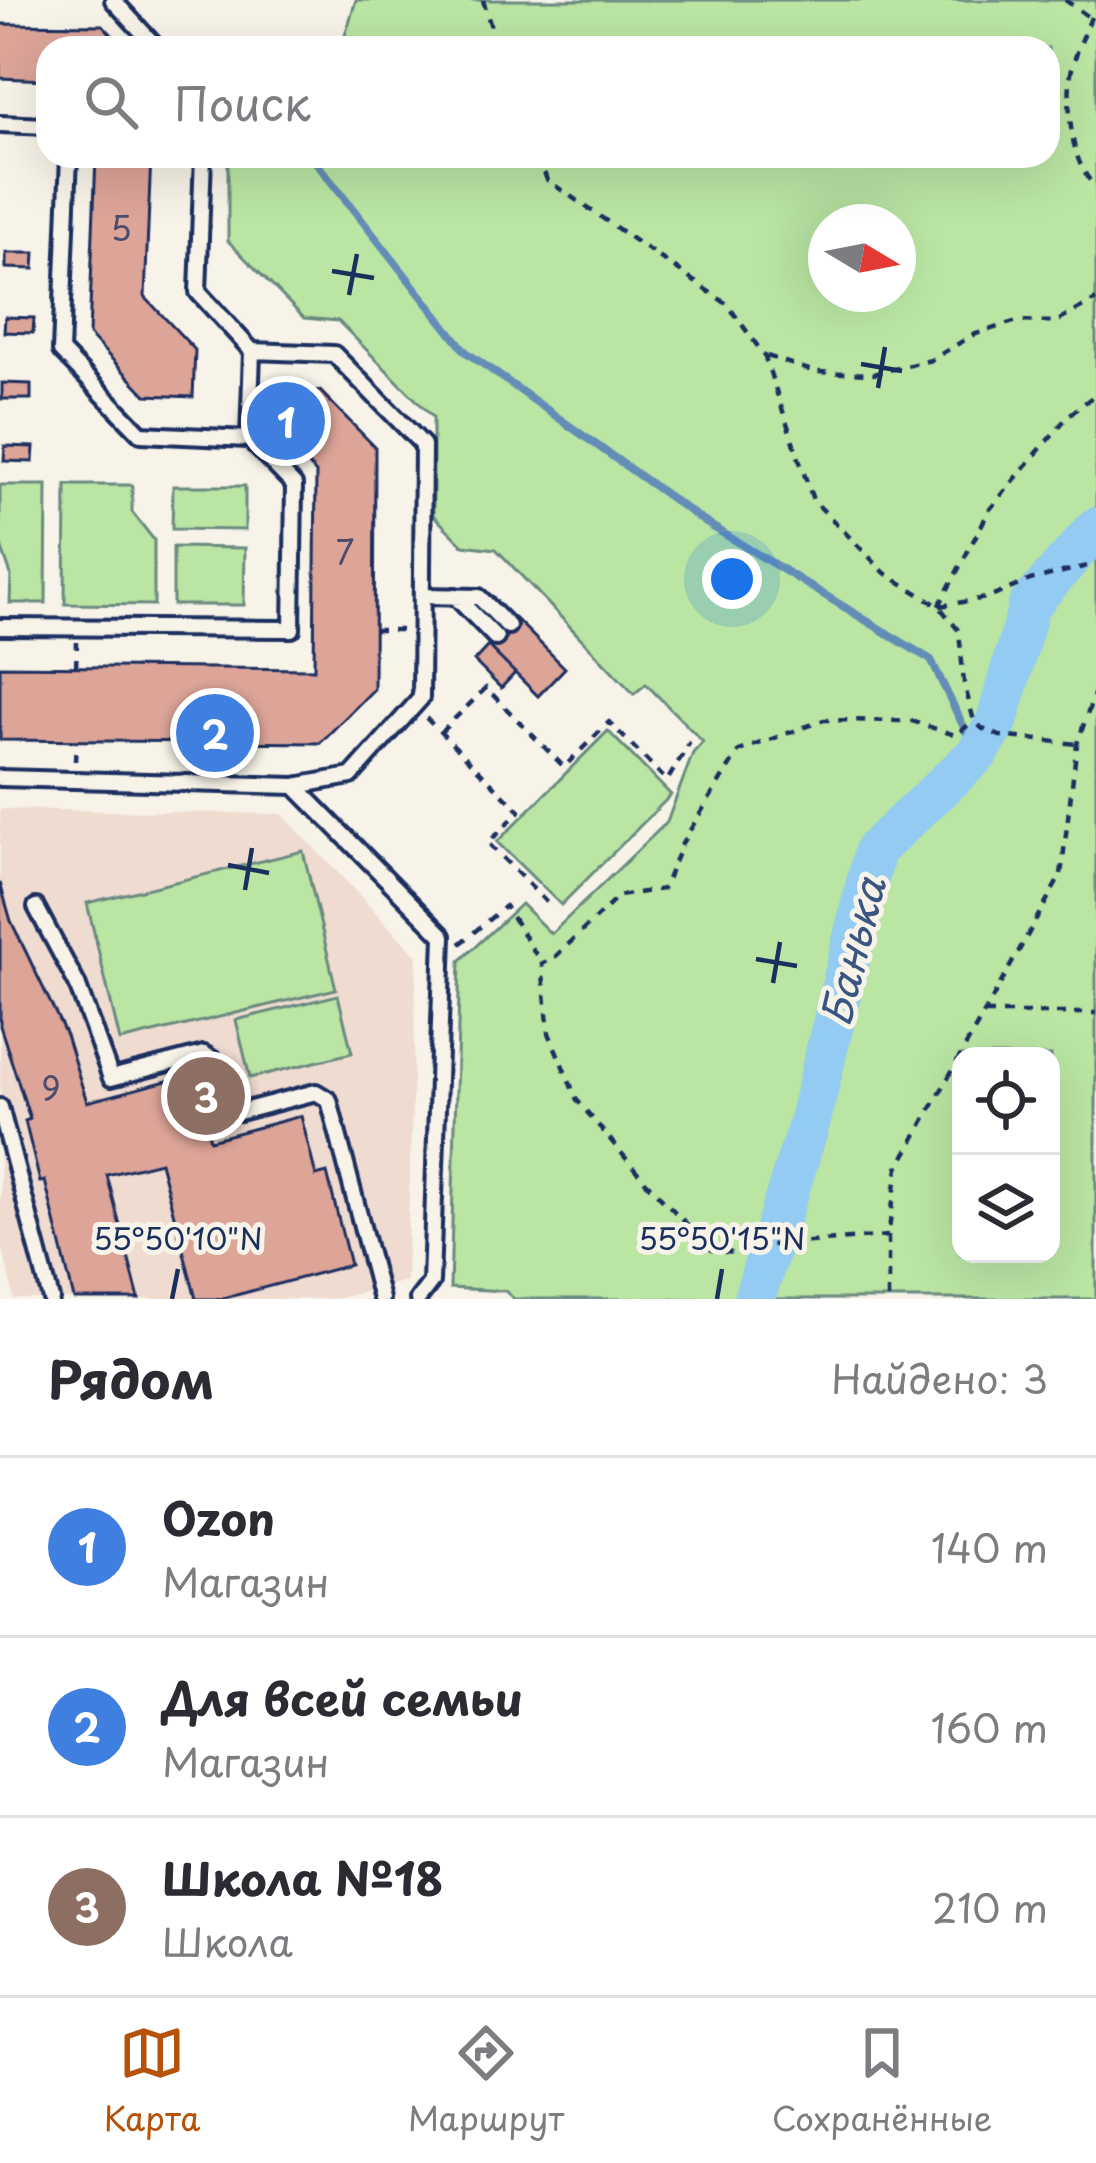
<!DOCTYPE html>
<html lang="ru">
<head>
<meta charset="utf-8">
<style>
  :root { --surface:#fff; --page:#f7f7f7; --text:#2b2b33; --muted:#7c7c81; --line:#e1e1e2; --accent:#b45309 }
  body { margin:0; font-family:"Playpen Sans",sans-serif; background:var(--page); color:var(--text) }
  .controls { position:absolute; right:36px; bottom:36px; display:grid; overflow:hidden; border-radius:24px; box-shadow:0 12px 48px #0002 }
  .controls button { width:108px; height:108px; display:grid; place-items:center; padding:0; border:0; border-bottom:3px solid var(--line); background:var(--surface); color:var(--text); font:60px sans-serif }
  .compass { position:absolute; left:808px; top:204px; width:108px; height:108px; border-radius:50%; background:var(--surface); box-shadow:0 12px 48px #0002; rotate:100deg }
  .you { position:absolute; left:732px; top:579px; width:42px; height:42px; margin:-30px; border:9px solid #fff; border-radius:50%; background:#1a73e8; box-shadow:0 0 0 18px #1a73e833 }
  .badge { display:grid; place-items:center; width:78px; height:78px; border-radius:50%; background:var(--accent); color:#fff; font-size:39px; font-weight:700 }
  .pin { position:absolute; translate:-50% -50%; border:6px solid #fff; box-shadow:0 3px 12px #0006 }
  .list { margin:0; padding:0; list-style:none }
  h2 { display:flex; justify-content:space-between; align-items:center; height:156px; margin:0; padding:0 48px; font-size:51px }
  h2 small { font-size:39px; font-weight:400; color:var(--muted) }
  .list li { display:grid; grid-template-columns:78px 1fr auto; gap:36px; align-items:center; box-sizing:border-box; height:180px; padding:0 48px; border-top:3px solid var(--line) }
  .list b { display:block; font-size:45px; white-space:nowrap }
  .list p { margin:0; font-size:39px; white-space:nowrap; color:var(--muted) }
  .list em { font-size:39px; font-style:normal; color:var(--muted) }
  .icon { flex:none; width:66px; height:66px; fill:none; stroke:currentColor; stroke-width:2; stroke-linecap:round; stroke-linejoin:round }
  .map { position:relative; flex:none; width:1096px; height:1299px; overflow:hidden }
  .search { position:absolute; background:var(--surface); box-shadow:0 12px 48px #0002; left:36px; right:36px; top:36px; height:132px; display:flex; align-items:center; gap:30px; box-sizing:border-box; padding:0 42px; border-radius:36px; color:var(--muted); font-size:45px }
  .sheet { height:696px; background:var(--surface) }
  nav { display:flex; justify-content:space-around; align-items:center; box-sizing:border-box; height:168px; border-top:3px solid var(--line); background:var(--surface); font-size:33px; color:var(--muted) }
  nav a { display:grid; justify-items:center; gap:6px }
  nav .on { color:var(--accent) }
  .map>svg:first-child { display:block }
  .built { fill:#efdbd0 }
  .green { fill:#bae5a3; stroke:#6a8a80; stroke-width:3; fill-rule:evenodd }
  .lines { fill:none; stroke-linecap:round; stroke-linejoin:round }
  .stream { stroke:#638db7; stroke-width:8 }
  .river { stroke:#93cbf2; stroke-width:42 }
  .building { fill:#dda498; stroke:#1b2f5e; stroke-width:3 }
  .service-casing { stroke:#1b2f5e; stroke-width:22 }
  .path { stroke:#1b2f5e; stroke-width:4.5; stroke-dasharray:9 9; stroke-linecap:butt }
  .service { stroke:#f7f3e8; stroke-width:14 }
  .ticks { fill:none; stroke:#1b2f5e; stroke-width:4.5 }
  .labels { text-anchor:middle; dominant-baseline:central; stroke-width:10; stroke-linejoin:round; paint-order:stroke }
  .number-label { font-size:33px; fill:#4c4c6c }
  .water-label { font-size:42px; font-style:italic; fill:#395683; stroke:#f7f3e8 }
  .ticks-label { font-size:30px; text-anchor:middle; fill:#1b2f5e; stroke:#f7f3e8; stroke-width:10; stroke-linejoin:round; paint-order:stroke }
</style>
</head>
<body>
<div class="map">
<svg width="1096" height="1299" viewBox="0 0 1096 1299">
  <rect width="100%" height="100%" fill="#f7f3e8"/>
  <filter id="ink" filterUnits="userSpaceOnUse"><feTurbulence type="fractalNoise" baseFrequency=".00833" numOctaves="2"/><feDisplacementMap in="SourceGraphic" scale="24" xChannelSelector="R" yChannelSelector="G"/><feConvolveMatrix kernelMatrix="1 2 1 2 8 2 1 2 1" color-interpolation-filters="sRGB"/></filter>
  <g filter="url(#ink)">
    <path class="built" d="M0,809L282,814L417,956L406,1281L336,1299H14L0,1236Z"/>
    <path class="green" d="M356,0H1096V1299H514L505,1291L450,1288L460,961L521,904L551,934L667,822L693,753L703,742L646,684L634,694L496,549L463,545L433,515V417L338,321L304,318L228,241V156H1048V48H341ZM826,222H898V294H826ZM961,1056H1051V1254H961Z
      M0,485H47L46,603H10L11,575L0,543Z
      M66,485H132V512L154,540V605L65,604Z
      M173,486H245V530L172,529Z
      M173,547L245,548L244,605H173Z
      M608,731L671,795L561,905L497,842Z
      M303,851L336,989L120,1041L87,903Z
      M338,995L352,1053L250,1078L236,1020Z"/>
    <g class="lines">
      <path class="stream" d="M311,156L466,352L703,521L931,660L977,754"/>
      <path class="river" d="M754,1299L809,1124L875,850L977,754L997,722L1029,605L1096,528"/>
    </g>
    <path class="building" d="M0,24L103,25L124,48H48V80L0,78Z
      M96,156H151L145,297L195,350L193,397L146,395L89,335Z
      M6,253H35L34,269L6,268Z
      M5,317L34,318L33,333L4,332Z
      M2,383L31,384V399H2Z
      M279,389L320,391L375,447L374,689L320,743L0,740V666L314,669L316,473L277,433Z
      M5,446L34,447L33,462L4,461Z
      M516,619L565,668L538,696L488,646Z
      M488,646L515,673L501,688L474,661Z
      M0,883L11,921L66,1035L87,1102L193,1074L210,1140L301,1116L316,1176L327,1173L350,1265L221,1299H196L160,1162L107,1175L139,1299H74L45,1181L40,1182L25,1121L30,1119L24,1100L0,1026Z"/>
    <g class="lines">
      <g class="service-casing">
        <path id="service" d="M113,0L157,48
          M0,124L48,126
          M203,156L198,292L252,351L249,439
          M422,596L479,597L508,626
          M455,596L496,638
          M0,627L292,629L294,485L249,439L141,434L61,351L69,156
          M0,778L295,786L351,776L421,698L423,445L334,354L252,351
          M295,786L443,936L431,1282L418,1299
          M36,907L77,984L111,1078L204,1054L215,1061L226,1103L239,1112L316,1092L329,1100L381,1299
          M0,1107L51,1299"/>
      </g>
      <path class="path" d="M483,0L497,48
        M1065,0L1096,22
        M1091,17C1084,36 1072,59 1070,80C1068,114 1070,163 1096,187
        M538,156L547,180L727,304L764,355L813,500L885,573L939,606L959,631L964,683L974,721L983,729L1000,736L1077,744
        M767,356L815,372L873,374L931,360L973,335L1017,321L1056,322L1096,300
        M939,606L990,509L1068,416L1096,394
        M940,606L991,597L1030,580L1096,564
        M374,630H404
        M76,667L77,642
        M426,718L520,811L488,843L549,905
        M441,732L486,688L564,767L609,722L667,781L690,742
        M75,761L76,740
        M460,944L505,906L542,964
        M984,1013H1096
        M888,1236L771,1245L755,1239L733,1253L712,1250L645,1181L577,1100L549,1033L542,964L556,956L619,896L663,889L682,843L739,751L824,720L912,721L955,735L974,721
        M888,1299V1236L898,1168L1061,875L1077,744L1096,689"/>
      <use href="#service" class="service"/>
    </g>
  </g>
  <path class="ticks" d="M332,271L374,278M349,295L357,254M861,364L902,371M878,388L885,347M228,865L269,873M245,890L252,848M756,959L797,966M773,983L780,942M172,1299L178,1269M717,1299L722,1269"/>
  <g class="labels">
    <g class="number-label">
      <text x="121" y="227">5</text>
      <text x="345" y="551">7</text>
      <text x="51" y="1087">9</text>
    </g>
    <g class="water-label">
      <text transform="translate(851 951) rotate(-76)">Банька</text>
    </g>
  </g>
  <g class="ticks-label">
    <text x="178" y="1250">55°50'10"N</text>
    <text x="722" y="1250">55°50'15"N</text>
  </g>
</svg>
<div class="controls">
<button><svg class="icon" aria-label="locate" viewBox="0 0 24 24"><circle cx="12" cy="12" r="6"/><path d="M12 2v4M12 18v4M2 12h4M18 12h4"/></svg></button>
<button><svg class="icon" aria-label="layers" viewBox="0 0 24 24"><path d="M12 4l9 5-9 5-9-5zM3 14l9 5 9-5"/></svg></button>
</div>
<svg class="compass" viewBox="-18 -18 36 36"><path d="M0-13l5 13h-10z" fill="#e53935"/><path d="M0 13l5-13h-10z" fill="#7c7c81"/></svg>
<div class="you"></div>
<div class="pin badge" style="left:286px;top:421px;background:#3f7fe0">1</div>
<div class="pin badge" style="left:215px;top:733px;background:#3f7fe0">2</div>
<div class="pin badge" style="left:206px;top:1096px;background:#8d6e63">3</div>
<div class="search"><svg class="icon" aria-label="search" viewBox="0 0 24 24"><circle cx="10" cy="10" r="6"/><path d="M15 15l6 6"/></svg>Поиск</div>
</div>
<section class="sheet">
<h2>Рядом<small>Найдено: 3</small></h2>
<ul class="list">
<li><span class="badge" style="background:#3f7fe0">1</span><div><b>Ozon</b><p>Магазин</p></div><em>140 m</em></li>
<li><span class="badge" style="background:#3f7fe0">2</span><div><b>Для всей семьи</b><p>Магазин</p></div><em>160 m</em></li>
<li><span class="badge" style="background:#8d6e63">3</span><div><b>Школа №18</b><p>Школа</p></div><em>210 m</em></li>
</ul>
</section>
<nav>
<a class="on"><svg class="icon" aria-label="map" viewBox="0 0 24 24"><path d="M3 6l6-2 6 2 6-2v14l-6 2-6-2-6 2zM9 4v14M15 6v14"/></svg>Карта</a>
<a><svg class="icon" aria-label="directions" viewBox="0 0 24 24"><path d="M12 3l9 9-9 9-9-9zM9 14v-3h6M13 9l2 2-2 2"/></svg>Маршрут</a>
<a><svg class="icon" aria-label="saved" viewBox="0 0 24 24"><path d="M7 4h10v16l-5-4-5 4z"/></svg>Сохранённые</a>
</nav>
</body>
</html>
